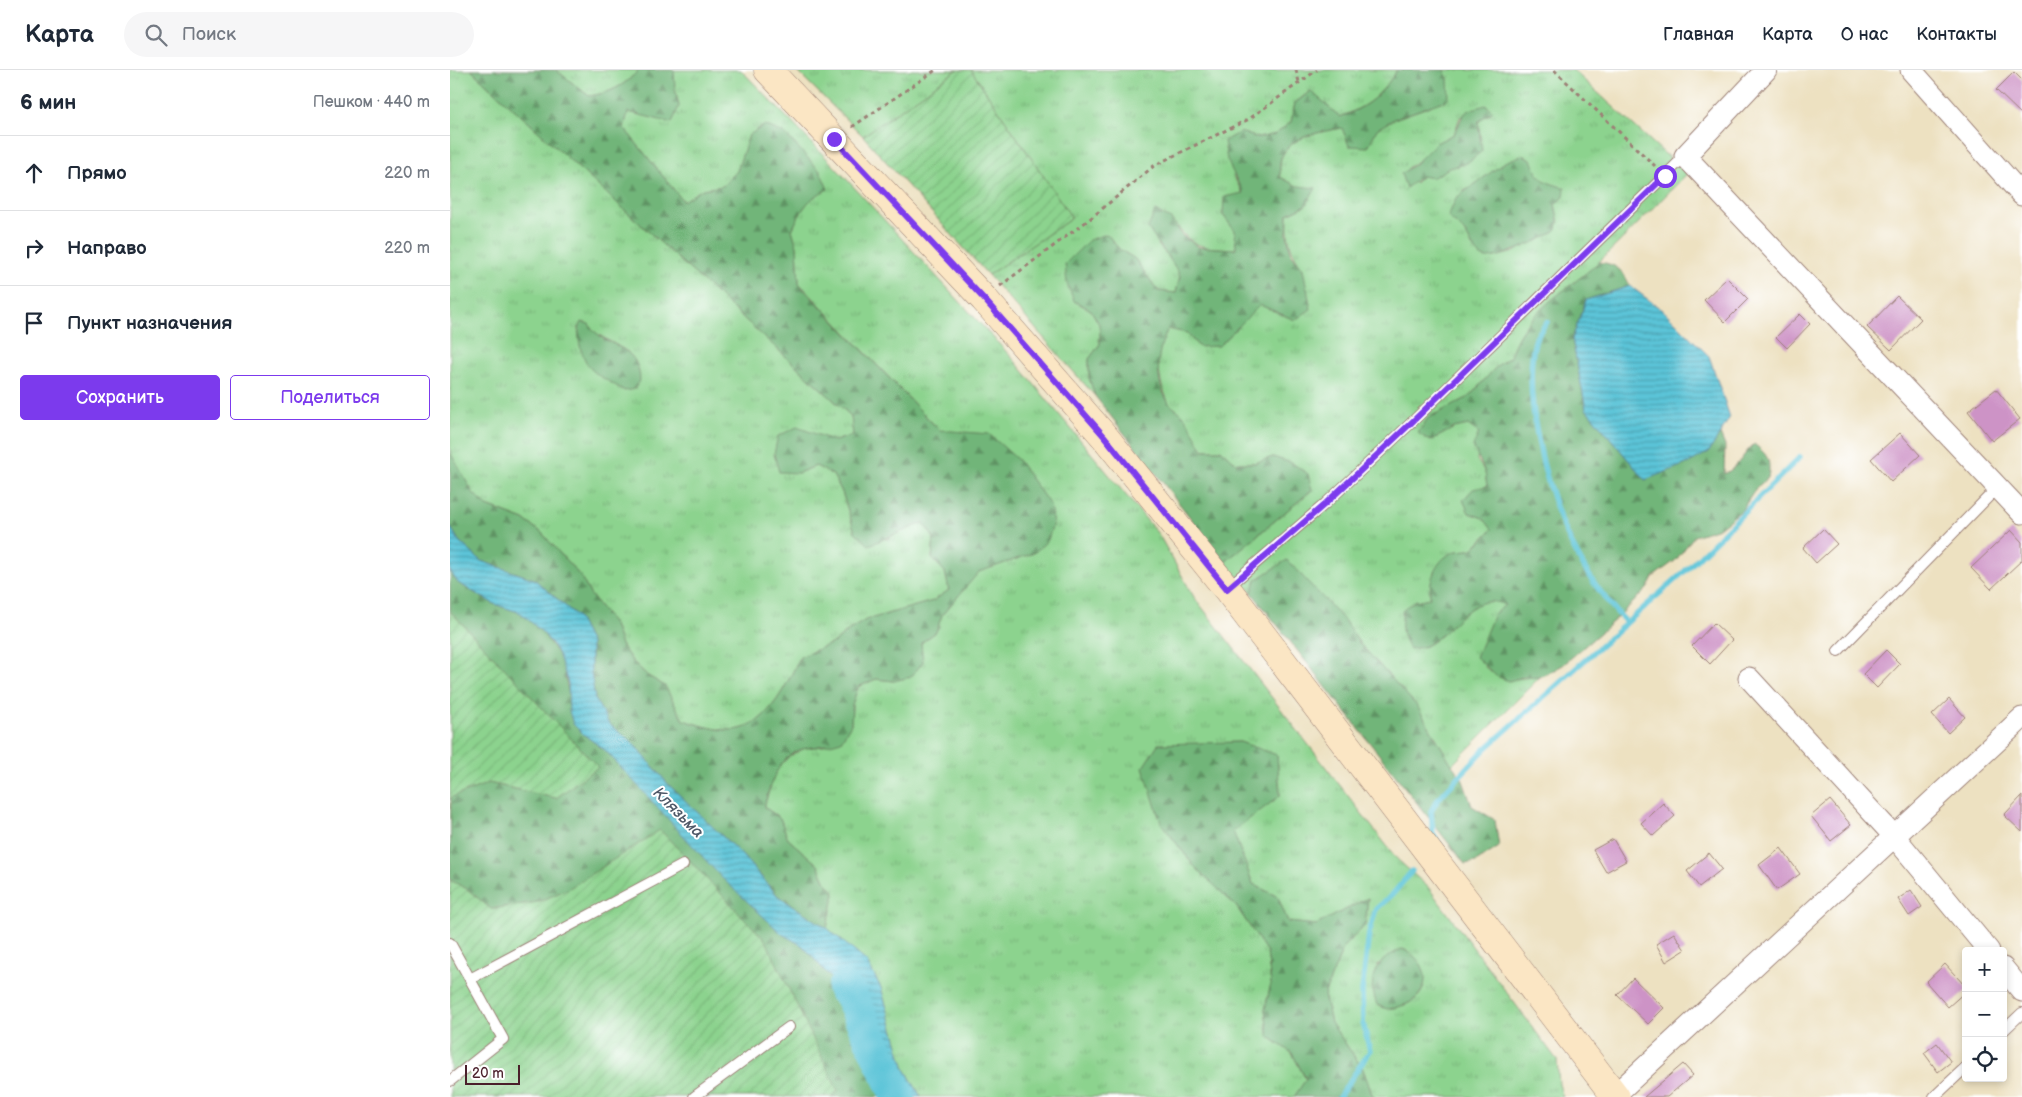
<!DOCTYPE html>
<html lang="ru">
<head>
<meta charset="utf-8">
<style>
  :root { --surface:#fff; --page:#f6f6f7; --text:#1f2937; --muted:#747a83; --line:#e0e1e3; --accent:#7c3aed }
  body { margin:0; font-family:"Balsamiq Sans",sans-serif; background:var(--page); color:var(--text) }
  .controls { position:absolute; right:15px; bottom:15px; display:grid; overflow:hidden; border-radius:5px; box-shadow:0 2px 8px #0003 }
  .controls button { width:45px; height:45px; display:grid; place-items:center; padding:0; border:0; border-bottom:1px solid var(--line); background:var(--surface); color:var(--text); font:25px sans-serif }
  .scale { position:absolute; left:15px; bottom:12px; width:55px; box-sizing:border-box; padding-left:5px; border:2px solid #4a1f2b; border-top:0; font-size:14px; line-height:18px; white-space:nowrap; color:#4a1f2b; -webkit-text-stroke:4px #fff; paint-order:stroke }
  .stop { position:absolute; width:15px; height:15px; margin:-11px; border:4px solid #7c3aed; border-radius:50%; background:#fff }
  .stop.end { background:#7c3aed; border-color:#fff; box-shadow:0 1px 5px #0008 }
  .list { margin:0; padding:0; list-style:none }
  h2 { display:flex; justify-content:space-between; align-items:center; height:65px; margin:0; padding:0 20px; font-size:21px }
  h2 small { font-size:16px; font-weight:400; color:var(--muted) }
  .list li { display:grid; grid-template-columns:32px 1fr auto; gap:15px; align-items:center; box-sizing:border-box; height:75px; padding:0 20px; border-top:1px solid var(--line) }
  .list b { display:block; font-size:19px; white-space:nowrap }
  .list em { font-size:16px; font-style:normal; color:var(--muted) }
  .actions { display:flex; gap:10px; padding:15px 20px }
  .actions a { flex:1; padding:11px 0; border:1px solid var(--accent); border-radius:5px; text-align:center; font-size:18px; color:var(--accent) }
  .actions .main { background:var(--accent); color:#fff }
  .icon { flex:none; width:28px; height:28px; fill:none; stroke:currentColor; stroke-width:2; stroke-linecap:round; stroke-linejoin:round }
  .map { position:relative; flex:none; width:1572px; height:1027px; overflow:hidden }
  header { display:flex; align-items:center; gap:30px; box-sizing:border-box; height:70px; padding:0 25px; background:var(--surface); border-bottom:1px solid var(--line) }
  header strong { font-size:24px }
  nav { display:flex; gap:28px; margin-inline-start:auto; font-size:18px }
  .search { width:350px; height:45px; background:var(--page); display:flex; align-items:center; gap:12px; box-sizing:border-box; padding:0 18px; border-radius:28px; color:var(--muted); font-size:19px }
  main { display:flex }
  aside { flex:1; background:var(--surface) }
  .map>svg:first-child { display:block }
  .grass { fill:url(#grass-tufts); stroke:#6b795c; fill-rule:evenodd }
  .forest { fill:url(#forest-firs); stroke:#5e6a52 }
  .garden { fill:url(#garden-furrows); stroke:#6b795c }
  .water { fill:url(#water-rules); stroke:#527282 }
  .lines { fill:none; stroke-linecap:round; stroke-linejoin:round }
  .stream { stroke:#5bc4d8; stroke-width:5.5 }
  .river { stroke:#5bc4d8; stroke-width:34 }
  .building { fill:#cd93c6 }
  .lane-casing { stroke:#9c8076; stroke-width:12 }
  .street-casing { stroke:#9c8076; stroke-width:23 }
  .secondary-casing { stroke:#9c8076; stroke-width:29 }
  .path { stroke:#9c8076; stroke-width:3; stroke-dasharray:4 4; stroke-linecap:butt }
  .lane { stroke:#fff; stroke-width:10 }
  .street { stroke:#fff; stroke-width:21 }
  .secondary { stroke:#fbe6c4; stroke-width:28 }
  .route { stroke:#7c3aed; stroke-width:6 }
  .labels { text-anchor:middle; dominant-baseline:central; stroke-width:4; stroke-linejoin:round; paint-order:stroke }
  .water-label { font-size:16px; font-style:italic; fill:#505968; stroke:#fff }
</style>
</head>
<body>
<header>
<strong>Карта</strong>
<div class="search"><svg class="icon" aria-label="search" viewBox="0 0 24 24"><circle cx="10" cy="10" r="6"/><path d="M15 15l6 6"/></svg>Поиск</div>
<nav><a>Главная</a><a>Карта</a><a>О нас</a><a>Контакты</a></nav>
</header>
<main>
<aside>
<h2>6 мин<small>Пешком · 440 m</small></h2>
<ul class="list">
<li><svg class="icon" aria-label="ahead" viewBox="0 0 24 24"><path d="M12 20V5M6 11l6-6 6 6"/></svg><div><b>Прямо</b></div><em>220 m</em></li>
<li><svg class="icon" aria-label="right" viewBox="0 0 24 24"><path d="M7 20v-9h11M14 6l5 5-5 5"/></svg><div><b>Направо</b></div><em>220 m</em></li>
<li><svg class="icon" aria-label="arrive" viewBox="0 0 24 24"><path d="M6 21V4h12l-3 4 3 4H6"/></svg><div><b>Пункт назначения</b></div></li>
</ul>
<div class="actions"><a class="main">Сохранить</a><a>Поделиться</a></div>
</aside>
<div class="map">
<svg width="1572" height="1027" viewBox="0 0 1572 1027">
  <defs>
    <pattern id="grass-tufts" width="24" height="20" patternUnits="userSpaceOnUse" patternTransform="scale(1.25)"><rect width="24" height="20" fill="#8cd38e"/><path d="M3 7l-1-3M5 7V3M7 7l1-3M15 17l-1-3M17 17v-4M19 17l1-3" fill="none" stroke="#7ab57b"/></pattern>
    <pattern id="forest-firs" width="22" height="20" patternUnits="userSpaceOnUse" patternTransform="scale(1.25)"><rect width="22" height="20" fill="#71b579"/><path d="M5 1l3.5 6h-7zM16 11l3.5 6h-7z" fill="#5f9363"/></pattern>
    <pattern id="garden-furrows" width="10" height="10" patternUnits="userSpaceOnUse" patternTransform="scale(1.25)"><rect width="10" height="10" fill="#8cd38e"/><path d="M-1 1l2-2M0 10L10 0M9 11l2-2" fill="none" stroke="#7ab57b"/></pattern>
    <pattern id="water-rules" width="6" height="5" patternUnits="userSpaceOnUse" patternTransform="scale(1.25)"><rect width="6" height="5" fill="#5bc4d8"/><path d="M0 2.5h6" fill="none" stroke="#4d9faf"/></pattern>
  </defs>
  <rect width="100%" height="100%" fill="#fff"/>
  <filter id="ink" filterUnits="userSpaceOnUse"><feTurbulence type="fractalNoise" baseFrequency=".02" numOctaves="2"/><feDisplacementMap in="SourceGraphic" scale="10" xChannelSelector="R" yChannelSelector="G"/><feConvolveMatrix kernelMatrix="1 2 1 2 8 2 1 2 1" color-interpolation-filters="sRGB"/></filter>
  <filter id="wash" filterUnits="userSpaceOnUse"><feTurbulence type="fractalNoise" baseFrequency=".0096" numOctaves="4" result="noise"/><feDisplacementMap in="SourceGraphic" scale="20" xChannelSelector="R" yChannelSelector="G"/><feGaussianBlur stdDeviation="1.12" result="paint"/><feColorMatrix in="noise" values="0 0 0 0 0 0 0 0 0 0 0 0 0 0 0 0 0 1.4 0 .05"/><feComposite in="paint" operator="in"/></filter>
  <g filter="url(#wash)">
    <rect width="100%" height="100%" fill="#ede1c1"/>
    <path class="grass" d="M0,0H21L401,346L403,365L385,371L366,365L348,403L366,396L383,405L392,422L405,462L437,469L453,459L473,452L484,468L482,488L495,502L499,520L483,531L416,550L399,560L385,572L350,587C338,612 320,652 290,659C271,663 251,655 233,650L215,616L198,606L183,592L171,575L164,555L140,524L131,507L91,462L74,450L37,436L22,423L0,382ZM128,258L144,262L178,282L175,321C146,302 131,296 128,258Z
      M106,0H189C174,16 161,23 139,26Z
      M223,0H291L389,101L564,290L709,465L744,527L947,789L978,817L1107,990L1109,1014L1113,1027H923L913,999L881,953L874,925L894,876L915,856L918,828L866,855L837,852L828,827L803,814L782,760L830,726L827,686L790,672L765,673L711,753L744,796L786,836L817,882L821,913L815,940L819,967L842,983L856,1010L844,1027H471L455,999L431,918L417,892L377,858L384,822L376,812L368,795L338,769L330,748L314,737L325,702L338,687L355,678L374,676L401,654L402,635L408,617L426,609L444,611L472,592L471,573L486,562L492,545L528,502L584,483L489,360L349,213L347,176L342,160L350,143L362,127L370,101L335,64L299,65L287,101L273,116L253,119L233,131L174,58L178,41L229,36L225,19ZM953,879C971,886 985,915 964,930C959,934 952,935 946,938L927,895Z
      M346,0H507L413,66Z
      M521,0H947C930,27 919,35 890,47L860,21L845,33L841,52L826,64L808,68L790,62L784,107L793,124L775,127L773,145L785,161L786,179C751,177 744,180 721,149L708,175L721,189L730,206L726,223L708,221L685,189L669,179L657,164L624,231L641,240L650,256V274L639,289V308L645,326L538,205L622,148Z
      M994,0H1123L1237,104C1208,133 1179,163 1150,191C1118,222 1072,242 1060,287L1048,295L1019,327L978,348L980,371L1004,358L1018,355L1030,363L1027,390L1035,402L1037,416L1019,443L1033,448L1042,459L1021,480L1007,481L980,528L965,531L974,577C995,564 1015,532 1041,530C1045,530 1051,533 1056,535C1035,561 1034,564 1035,597C1059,616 1063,607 1090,607L1002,695L967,636L910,574L894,550L806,510L802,523L775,492L862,420L823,387L805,393H786L772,380H753L734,346L719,334L712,316L708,297L709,277L718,259L737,263L749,277L783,262L810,235L845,250L853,199C839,179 837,169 838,144L856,135L847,116L830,107C830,102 829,93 831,88C841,65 872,62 892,58L918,77L926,59L944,49L981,36L998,9ZM1043,41L1028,52L1031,70L1008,96L999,97L991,103L972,106L965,113L957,98C976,87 983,73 1004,64L1010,47ZM1055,92L1095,112L1114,118L1105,134L1109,153L1064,182L1045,187L1022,176L1013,159L1014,121L1032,111Z"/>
    <path class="forest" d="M21,0H106L139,26C161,23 174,16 189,0H224L225,19L229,36L222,53L178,42L174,58L233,131L253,119L273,116L287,101L299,65L315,55L335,64L370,101L378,119C357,129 352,139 342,160L347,176L349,214L489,360L539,364L568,390L600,435L603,453L598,470L584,483L529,502L492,545L486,562L471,573L473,592L461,607L444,611L426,609L408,617L402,635L401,654L391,671C379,675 369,676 357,678C329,683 320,714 314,737L330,748L338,769L368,795L376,812L385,823L377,858L328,826L290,783L219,715L182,672L159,654L145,629L141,602V573L127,546L84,509L31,491L9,471L0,456V382L23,423L37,436L74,450L91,462L131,507L140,524L164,555L171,575L183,592L198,606L215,616L233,650C251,655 271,663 290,659C320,652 338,612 350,587L385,572L399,560L416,550L483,531L499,520L495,502L482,488L484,468L473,453L419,475L405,462L392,422L383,405L366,396L348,403L329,402L324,384L328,366L347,357L385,371L403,365L401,346Z
      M947,0H994L998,9L999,29L944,49L927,59L918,77L899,76L892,58C872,62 840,65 831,88C829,93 830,102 830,107L847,116L866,118L856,135L838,144L837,164L841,183L853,199L861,239L845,250L810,235L769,276L749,277L737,263L718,259C706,281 704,311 719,333C723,338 730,341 734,346C741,355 746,369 753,380H772L786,393H805L823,387L842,393L858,404L862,420L775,492L645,326L639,308V289L650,274V256L641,240L624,231L617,213L615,194L639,170L657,164L669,179L685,189L708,221L726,223L730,206C721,188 708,175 698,158L705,141L721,149L733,166L749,177L786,179L785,161L773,145L774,127L793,123L777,90L774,71L790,62L808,68L826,64L841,52L845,33L861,21L890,47C918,37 931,25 947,0Z
      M1036,35L1043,41L1028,52L1032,81L1017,93L999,98L982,108L972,106L956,118L951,104L966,93L986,73L1004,64C1015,42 1010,42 1036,35Z
      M1072,85L1081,89C1089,111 1093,111 1115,118L1114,127L1105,134C1106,143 1111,152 1106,160C1100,167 1045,190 1036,188C1021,185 1021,167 1012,159C1008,154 1002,152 998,147L1006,128L1055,92Z
      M1149,192C1166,194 1173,200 1180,216L1136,230L1122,269L1136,339L1195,410L1258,382L1270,364L1275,376L1274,404C1289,397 1292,385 1304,374C1318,385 1321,390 1318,408L1307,417L1292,440L1269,458L1244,466L1226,490L1203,507L1197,519L1167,548L1113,595L1102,601L1090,607H1073L1059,611L1046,606L1026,587L1044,544L1055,535C1021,519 1002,564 975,576C971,578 964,578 960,579C950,566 951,554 953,539L965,531L980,528C979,509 986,487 1007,481C1012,480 1018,481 1022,479C1029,474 1036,465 1042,459L1033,448L1019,443L1013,430L1023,419L1037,416L1035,402L1023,376L1029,363L1018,355L1004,358L980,371L968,363L978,348L1019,327L1048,295L1060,287C1072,243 1117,221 1149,192Z
      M132,252L139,254C155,280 188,271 190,310L185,319L175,321C165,315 151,308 142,300C132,290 124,264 132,252Z
      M837,490L894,550L910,574L967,636L1002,695L1012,708L1022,736L1045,750L1049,777L1026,792L1015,794L802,523L806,510Z
      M0,501L8,513L44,534L71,543L93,563L109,586L114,599L119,626L133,664L156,681L332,864L353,876L390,918L419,963L424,977L427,1004L435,1027H381L388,1021L118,819L88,832L41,839L17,819L0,810L1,727L39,713L106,728L147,697L0,541Z
      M790,672L827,685L830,726L783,761L803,814L828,827L838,852L866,855L918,828L915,856L894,876L874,925L881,953L913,999L923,1027H844L856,1009L842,983L819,967L815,940L821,913L817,882L786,836L744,796L711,753L693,697L708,674Z
      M952,879C973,887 984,911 966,928C959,935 946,938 937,939L927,935C916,906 926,890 952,879Z"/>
    <path class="garden" d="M507,0H521L622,148L538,205L413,66Z
      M0,541L148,697L106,728L39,713L2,727L0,730Z
      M210,760L316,871L388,1021L381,1027H0V810L17,819L41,839L88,832L118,819Z"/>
    <path class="water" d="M1180,216L1215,242L1259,286L1280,347L1259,382L1239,393L1195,410L1136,339L1122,269L1136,230Z
      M0,456L9,471L31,491L84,509L127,546L141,573V602L145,629L159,654L182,672L219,715L290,783L328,826L377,858L417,892L431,918L455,999L471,1027H435L427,1004L424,977L419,963L390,918L353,876L332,864L272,808L156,681L133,664L123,654L119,641L118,613L109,586L102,574L93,563L71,543L44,534L8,513L0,501Z"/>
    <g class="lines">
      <path class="stream" d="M1097,252C1093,258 1086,265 1085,271C1072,324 1095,415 1117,464C1131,496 1152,527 1176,552
        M991,777L983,764L981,741L989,728L1034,680L1236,500L1350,387
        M889,1027L920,981L913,953L912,921L919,863L926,839L942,825L962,801"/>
      <path class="river" d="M394,918L400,924L448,1027"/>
    </g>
    <g id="blocks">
      <path class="building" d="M1564,2L1572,10V45L1546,20Z
        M1277,208L1298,229L1275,252L1254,230Z
        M1447,226L1471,249L1441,280L1417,257Z
        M1350,244L1360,254L1337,278L1326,267Z
        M1546,319L1570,349L1542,371L1518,341Z
        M1450,363L1470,385L1441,412L1421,389Z
        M1373,459L1387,474L1366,493L1353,478Z
        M1561,460L1572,472V490L1541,519L1521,498Z
        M1264,553L1282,570L1260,594L1242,576Z
        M1436,580L1450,594L1427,618L1413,604Z
        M1499,629L1515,647L1498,663L1482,645Z
        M1572,726V762L1554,745Z
        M1380,730L1401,755L1381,771L1361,746Z
        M1213,733L1225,746L1203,766L1191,753Z
        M1163,769L1176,791L1156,802L1143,780Z
        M1331,778L1350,804L1327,820L1309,795Z
        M1259,783L1272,799L1249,817L1237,801Z
        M1461,820L1472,837L1459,846L1448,829Z
        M1224,863L1235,880L1216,892L1206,874Z
        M1495,894L1516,917V921L1498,937L1476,912Z
        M1183,908L1214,938L1198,954L1167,925Z
        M1487,973L1501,992L1488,1002L1474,983Z
        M1233,994L1243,1005L1217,1027H1194Z"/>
    </g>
  </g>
  <g filter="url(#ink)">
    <use href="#blocks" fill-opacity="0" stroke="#9c8076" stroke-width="1"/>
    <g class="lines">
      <g class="lane-casing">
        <path id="lane" d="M777,518L875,434L960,354L1235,86
          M1388,581L1548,417
          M0,873L53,969L0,1011
          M20,909L233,795
          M1553,961L1572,943
          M244,1027L339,957
          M1484,1027L1516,997"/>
      </g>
      <g class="street-casing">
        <path id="street" d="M1316,0L1235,86L1572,443
          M1461,0L1572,125
          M1299,608L1444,766L1539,881
          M1553,898L1572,921
          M1165,1025L1572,648"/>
      </g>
      <g class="secondary-casing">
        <path id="secondary" d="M318,0L534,229L654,366L777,519L1166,1027"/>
      </g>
      <path class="path" d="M846,0L849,12
        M1104,0L1205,96
        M402,57L486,0
        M550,216L641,148L705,95L799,49L867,0"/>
      <use href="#lane" class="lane"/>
      <use href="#street" class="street"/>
      <use href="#secondary" class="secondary"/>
    </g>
  </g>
  <g class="lines" filter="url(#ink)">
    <path class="route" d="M384,69L534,229L654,366L777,519L875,434L960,354L1215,106"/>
  </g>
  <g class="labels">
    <g class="water-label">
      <text transform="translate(228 743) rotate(45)">Клязьма</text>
    </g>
  </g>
</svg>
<div class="controls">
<button>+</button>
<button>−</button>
<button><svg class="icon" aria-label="locate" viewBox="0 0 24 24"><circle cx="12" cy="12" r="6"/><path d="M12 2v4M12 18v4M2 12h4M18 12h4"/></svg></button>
</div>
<div class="scale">20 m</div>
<div class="stop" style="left:1215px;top:106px"></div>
<div class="stop end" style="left:384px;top:69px"></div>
</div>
</main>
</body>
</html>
